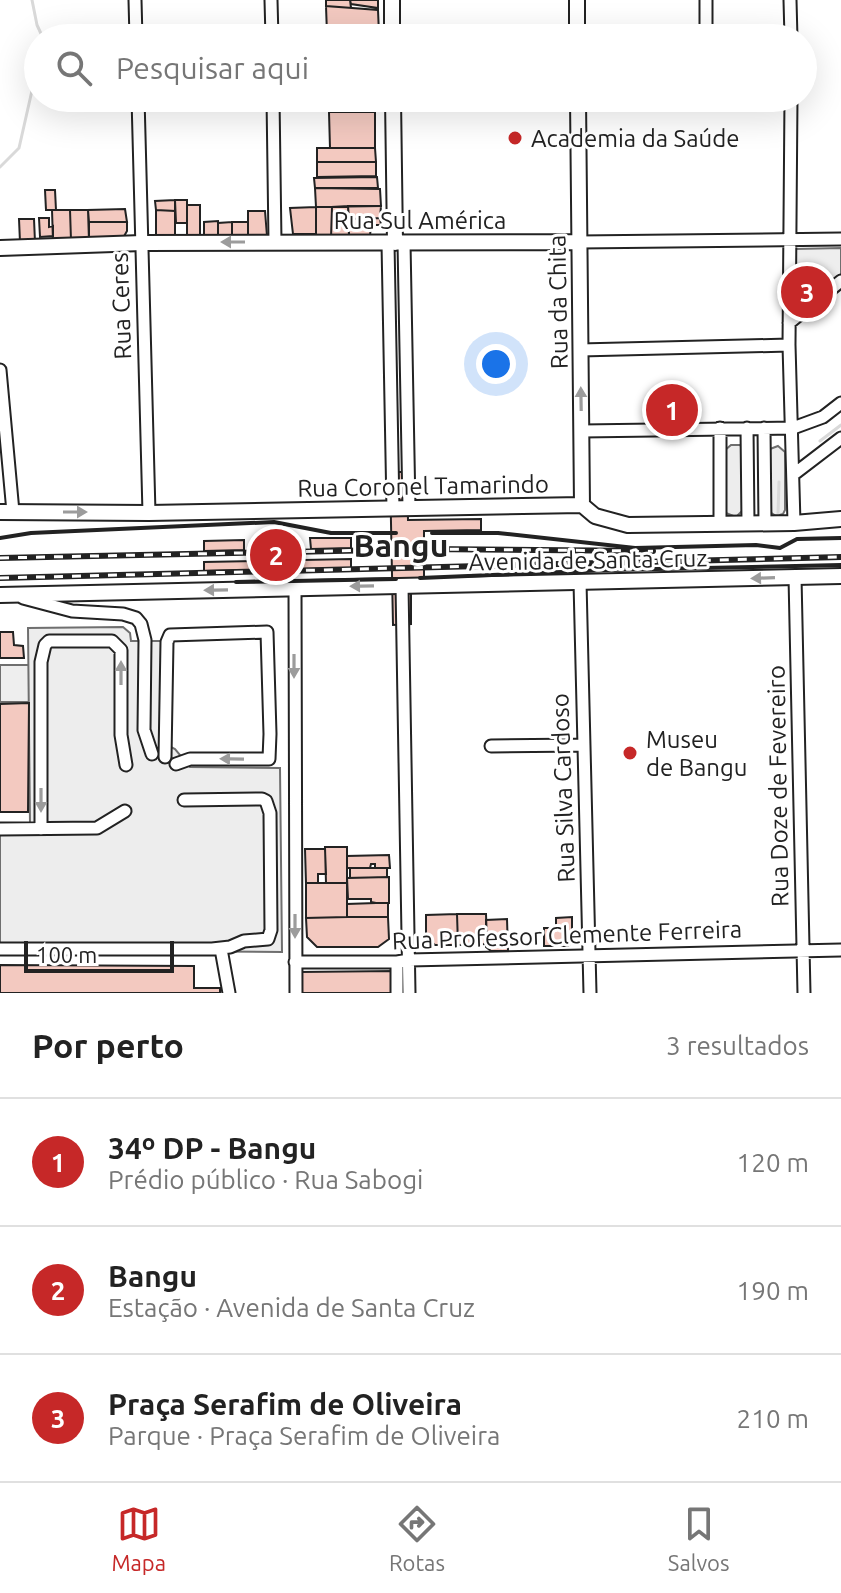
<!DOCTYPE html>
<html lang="pt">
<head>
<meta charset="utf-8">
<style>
  :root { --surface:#fff; --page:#f2f2f2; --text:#222; --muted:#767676; --line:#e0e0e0; --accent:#c62828 }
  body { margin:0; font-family:Ubuntu,sans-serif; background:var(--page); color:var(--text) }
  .scale { position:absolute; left:24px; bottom:20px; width:150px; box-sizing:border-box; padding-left:8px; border:4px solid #222; border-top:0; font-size:22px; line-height:28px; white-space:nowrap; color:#222; -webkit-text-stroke:6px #fff; paint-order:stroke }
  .you { position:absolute; left:496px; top:364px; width:28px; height:28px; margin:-20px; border:6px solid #fff; border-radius:50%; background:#1a73e8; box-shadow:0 0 0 12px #1a73e833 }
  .badge { display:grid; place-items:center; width:52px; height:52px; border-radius:50%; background:var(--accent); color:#fff; font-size:26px; font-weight:700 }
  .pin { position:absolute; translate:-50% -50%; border:4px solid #fff; box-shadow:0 2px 8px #0006 }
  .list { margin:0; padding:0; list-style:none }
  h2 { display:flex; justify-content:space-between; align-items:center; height:104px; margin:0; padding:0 32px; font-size:34px }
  h2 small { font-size:26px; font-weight:400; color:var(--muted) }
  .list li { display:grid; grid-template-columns:52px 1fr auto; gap:24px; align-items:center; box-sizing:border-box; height:128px; padding:0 32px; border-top:2px solid var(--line) }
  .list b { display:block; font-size:30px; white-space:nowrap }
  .list p { margin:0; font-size:26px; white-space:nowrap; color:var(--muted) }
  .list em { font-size:26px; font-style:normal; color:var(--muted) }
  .icon { flex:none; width:44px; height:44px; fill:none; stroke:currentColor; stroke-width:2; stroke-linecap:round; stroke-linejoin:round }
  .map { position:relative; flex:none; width:841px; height:993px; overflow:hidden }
  .search { position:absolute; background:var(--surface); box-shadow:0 8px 32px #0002; left:24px; right:24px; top:24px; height:88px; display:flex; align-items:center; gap:20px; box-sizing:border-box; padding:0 28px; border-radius:44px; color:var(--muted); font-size:30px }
  .sheet { height:488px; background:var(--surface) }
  nav { display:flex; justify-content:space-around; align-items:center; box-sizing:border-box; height:112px; border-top:2px solid var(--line); background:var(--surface); font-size:22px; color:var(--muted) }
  nav a { display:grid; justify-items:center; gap:4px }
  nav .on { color:var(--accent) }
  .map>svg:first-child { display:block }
  .green { fill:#eee; stroke:#6f6f6f; stroke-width:2 }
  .parking { fill:#ededed; stroke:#6f6f6f; stroke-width:2 }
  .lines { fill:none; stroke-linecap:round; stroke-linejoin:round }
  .stream { stroke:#d9d9d9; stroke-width:3 }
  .building { fill:#f3c9c0; stroke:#222; stroke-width:2 }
  .minor-casing { stroke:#222; stroke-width:15 }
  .major-casing { stroke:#222; stroke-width:18 }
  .minor { stroke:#fff; stroke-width:11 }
  .major { stroke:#fff; stroke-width:14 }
  .rail-casing { stroke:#222; stroke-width:6 }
  .rail { stroke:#fff; stroke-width:3; stroke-dasharray:9; stroke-linecap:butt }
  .wall { stroke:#222; stroke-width:4 }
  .oneway { fill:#9c9c9c }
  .poi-dot { fill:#c62828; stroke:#fff; stroke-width:3 }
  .labels { text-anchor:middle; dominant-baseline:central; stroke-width:6; stroke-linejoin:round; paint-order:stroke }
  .poi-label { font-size:24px; fill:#222; stroke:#fff; text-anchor:start }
  .street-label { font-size:24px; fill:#222; stroke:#fff }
  .district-label { font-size:32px; font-weight:bold; fill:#222; stroke:#fff }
</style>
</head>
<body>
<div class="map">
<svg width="841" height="993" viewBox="0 0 841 993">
  <rect width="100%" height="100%" fill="#fff"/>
  <path class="green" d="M841,248V274L796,310L795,249Z
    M0,665H29V702H0Z"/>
  <path class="parking" d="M731,445H740L742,448L743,510L736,517L726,513L724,451Z
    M778,446L785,452V510L783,514L776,516L770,512V449Z
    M123,627L130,633L131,641H163V743L175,749L190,767L280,768L282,952L0,950V825H30L28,628Z"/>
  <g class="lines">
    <path class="stream" d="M32,0L37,25L43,38
      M0,167L19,148L38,64
      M820,441L841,425
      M778,514L779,482"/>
  </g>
  <path class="building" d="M326,0H350L351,8L326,6Z
    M350,0H378V8L351,4Z
    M326,6L378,10L379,34H327Z
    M328,98H374L375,112H329Z
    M329,112H375V148H330Z
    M317,148H375L376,162H317Z
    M317,162H376V176L317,177Z
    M377,177L378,188H315L314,178Z
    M315,188L380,189L381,206L316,207Z
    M45,190H55L56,210H46Z
    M175,200H187V223H176Z
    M175,200V211L156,210L155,201Z
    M187,205H200V239L187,238Z
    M348,206L349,237L331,238L332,207Z
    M348,206H381L380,218L349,219Z
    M316,207H332L331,238H316Z
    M316,207V234H293L290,208Z
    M125,209L127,222H89L88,210Z
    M52,210H70L71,240L53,241Z
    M70,210H88L89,241L71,240Z
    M156,210L175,211V240L160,239L156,234Z
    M248,211H265L267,236L263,240H248Z
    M39,218H49V227L53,226V236L40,237Z
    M380,218L381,225H349V219Z
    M19,219H34L35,242H20Z
    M218,221V239L204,238V222Z
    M89,222H127V231L123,238L89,241Z
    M232,222H248V240H232Z
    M232,222V238L218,239V223Z
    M349,225H371L370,236L349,237Z
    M390,472H407L408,520L481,519V530L424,531V579H411V624L393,625Z
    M310,538H351V548L311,549Z
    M259,539H295L296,549L259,550Z
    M244,540V550L204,551V541Z
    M351,559V568L204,571V562Z
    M0,632H13L14,645L23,646L24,658H0Z
    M29,703L28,812H0V704Z
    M325,847H347V883H326Z
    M305,849H325L326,874H318V883H306Z
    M389,855L390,868H375V864H371L370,868H347V856Z
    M350,868H387V877L350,878Z
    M389,877V903H376L371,902V899H348L347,878Z
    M306,883H347V917L306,918Z
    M376,903H388V917H347V904Z
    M457,914L458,945H435L426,937V915Z
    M457,914H486L487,944L458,945Z
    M347,917H388L389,939L378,947H317L307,937L306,918Z
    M572,917V942L568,946H544V928H556V918Z
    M507,919L508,951H491L486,947V920Z
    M0,965L194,966V988H220V993H0Z
    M394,971V993H299V972Z"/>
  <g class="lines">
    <g class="minor-casing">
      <path id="minor" d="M135,0L136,38
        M271,0L272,38
        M706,0V38
        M790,0L791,38
        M138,98L149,513
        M273,98L275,242
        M791,98L789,345L794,523
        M579,242L841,239
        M388,243L393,509
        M404,243L409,508
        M789,323L841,281
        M580,350L789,345
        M0,370L13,512
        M747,428L748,523
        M764,428L765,523
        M582,431L793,428L823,417L841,403
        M794,474L841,438
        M720,524V428
        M795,577L804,993
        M580,582L590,993
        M402,586L409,993
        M295,588L296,993
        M23,598L72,611L123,614L136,618L141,624L145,640L144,730L152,754
        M491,746L583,745
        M165,757L167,642L170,635L267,632L270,734L269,759H190L176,764
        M0,829L97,828L125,811
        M41,829V662L45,645L49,641H112L121,650V735L126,765
        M0,949H212L230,947L244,941L268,939L271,930L270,813L266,801L262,799L184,800
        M221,949L229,993
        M295,962H397L409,960L841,950
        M397,962V993"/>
    </g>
    <g class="major-casing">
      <path id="major" d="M392,0V38
        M577,0V38
        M393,98L395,243
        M578,98L582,505
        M0,248L142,243L579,242
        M0,512L149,513L582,505L595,516L628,525L794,523L841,519
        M0,595L841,576"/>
    </g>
    <use href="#minor" class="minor"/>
    <use href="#major" class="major"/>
    <g class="rail-casing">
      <path id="rail" d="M0,558L427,549L653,551
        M0,578L841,557"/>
    </g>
    <use href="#rail" class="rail"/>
    <path class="wall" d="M432,533H498L635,548L756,545L780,548L797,539L841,538
      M0,538L31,533L274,522L331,533H396
      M420,578L609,570L841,565
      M236,582L396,579"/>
  </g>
  <defs><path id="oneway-solid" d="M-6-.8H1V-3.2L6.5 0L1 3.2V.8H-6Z" transform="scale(2)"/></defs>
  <g class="oneway">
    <use href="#oneway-solid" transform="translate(233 242) rotate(180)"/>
    <use href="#oneway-solid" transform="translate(581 399) rotate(-91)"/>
    <use href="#oneway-solid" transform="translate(75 512)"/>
    <use href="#oneway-solid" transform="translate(763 578) rotate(178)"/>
    <use href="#oneway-solid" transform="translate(362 586) rotate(179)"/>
    <use href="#oneway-solid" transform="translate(216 590) rotate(179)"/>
    <use href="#oneway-solid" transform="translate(294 666) rotate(90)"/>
    <use href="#oneway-solid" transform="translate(121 673) rotate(-90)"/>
    <use href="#oneway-solid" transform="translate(232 759) rotate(-179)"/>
    <use href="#oneway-solid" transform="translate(41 800) rotate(90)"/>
    <use href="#oneway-solid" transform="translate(295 926) rotate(90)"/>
  </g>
  <g class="poi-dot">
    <circle cx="515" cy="138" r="8"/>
    <circle cx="630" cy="753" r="8"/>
  </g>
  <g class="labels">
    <g class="poi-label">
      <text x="531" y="138">Academia da Saúde</text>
      <text x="646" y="739">Museu<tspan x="646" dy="28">de Bangu</tspan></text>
    </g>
    <g class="street-label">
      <text x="420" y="220">Rua Sul América</text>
      <text transform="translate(558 302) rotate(-91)">Rua da Chita</text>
      <text transform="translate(121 306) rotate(-92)">Rua Ceres</text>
      <text transform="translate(423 486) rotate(-1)">Rua Coronel Tamarindo</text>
      <text transform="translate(588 560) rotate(-1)">Avenida de Santa Cruz</text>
      <text transform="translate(778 786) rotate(-91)">Rua Doze de Fevereiro</text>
      <text transform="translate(563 788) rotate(-92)">Rua Silva Cardoso</text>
      <text transform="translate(567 935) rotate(-2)">Rua Professor Clemente Ferreira</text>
    </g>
    <g class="district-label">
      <text x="401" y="545">Bangu</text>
    </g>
  </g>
</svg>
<div class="scale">100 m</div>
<div class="you"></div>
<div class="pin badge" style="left:672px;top:410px">1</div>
<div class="pin badge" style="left:276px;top:555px">2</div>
<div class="pin badge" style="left:807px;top:292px">3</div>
<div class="search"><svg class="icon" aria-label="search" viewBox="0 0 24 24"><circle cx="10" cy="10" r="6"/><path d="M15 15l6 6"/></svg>Pesquisar aqui</div>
</div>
<section class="sheet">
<h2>Por perto<small>3 resultados</small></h2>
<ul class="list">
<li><span class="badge">1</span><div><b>34º DP - Bangu</b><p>Prédio público · Rua Sabogi</p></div><em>120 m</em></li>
<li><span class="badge">2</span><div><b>Bangu</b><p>Estação · Avenida de Santa Cruz</p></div><em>190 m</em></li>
<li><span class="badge">3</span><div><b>Praça Serafim de Oliveira</b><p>Parque · Praça Serafim de Oliveira</p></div><em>210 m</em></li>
</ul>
</section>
<nav>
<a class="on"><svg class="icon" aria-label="map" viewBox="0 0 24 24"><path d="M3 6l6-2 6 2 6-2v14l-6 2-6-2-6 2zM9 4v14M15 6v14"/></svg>Mapa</a>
<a><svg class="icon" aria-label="directions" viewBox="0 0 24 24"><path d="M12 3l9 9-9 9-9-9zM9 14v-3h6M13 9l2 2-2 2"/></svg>Rotas</a>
<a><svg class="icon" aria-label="saved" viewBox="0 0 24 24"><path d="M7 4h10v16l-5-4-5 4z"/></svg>Salvos</a>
</nav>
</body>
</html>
